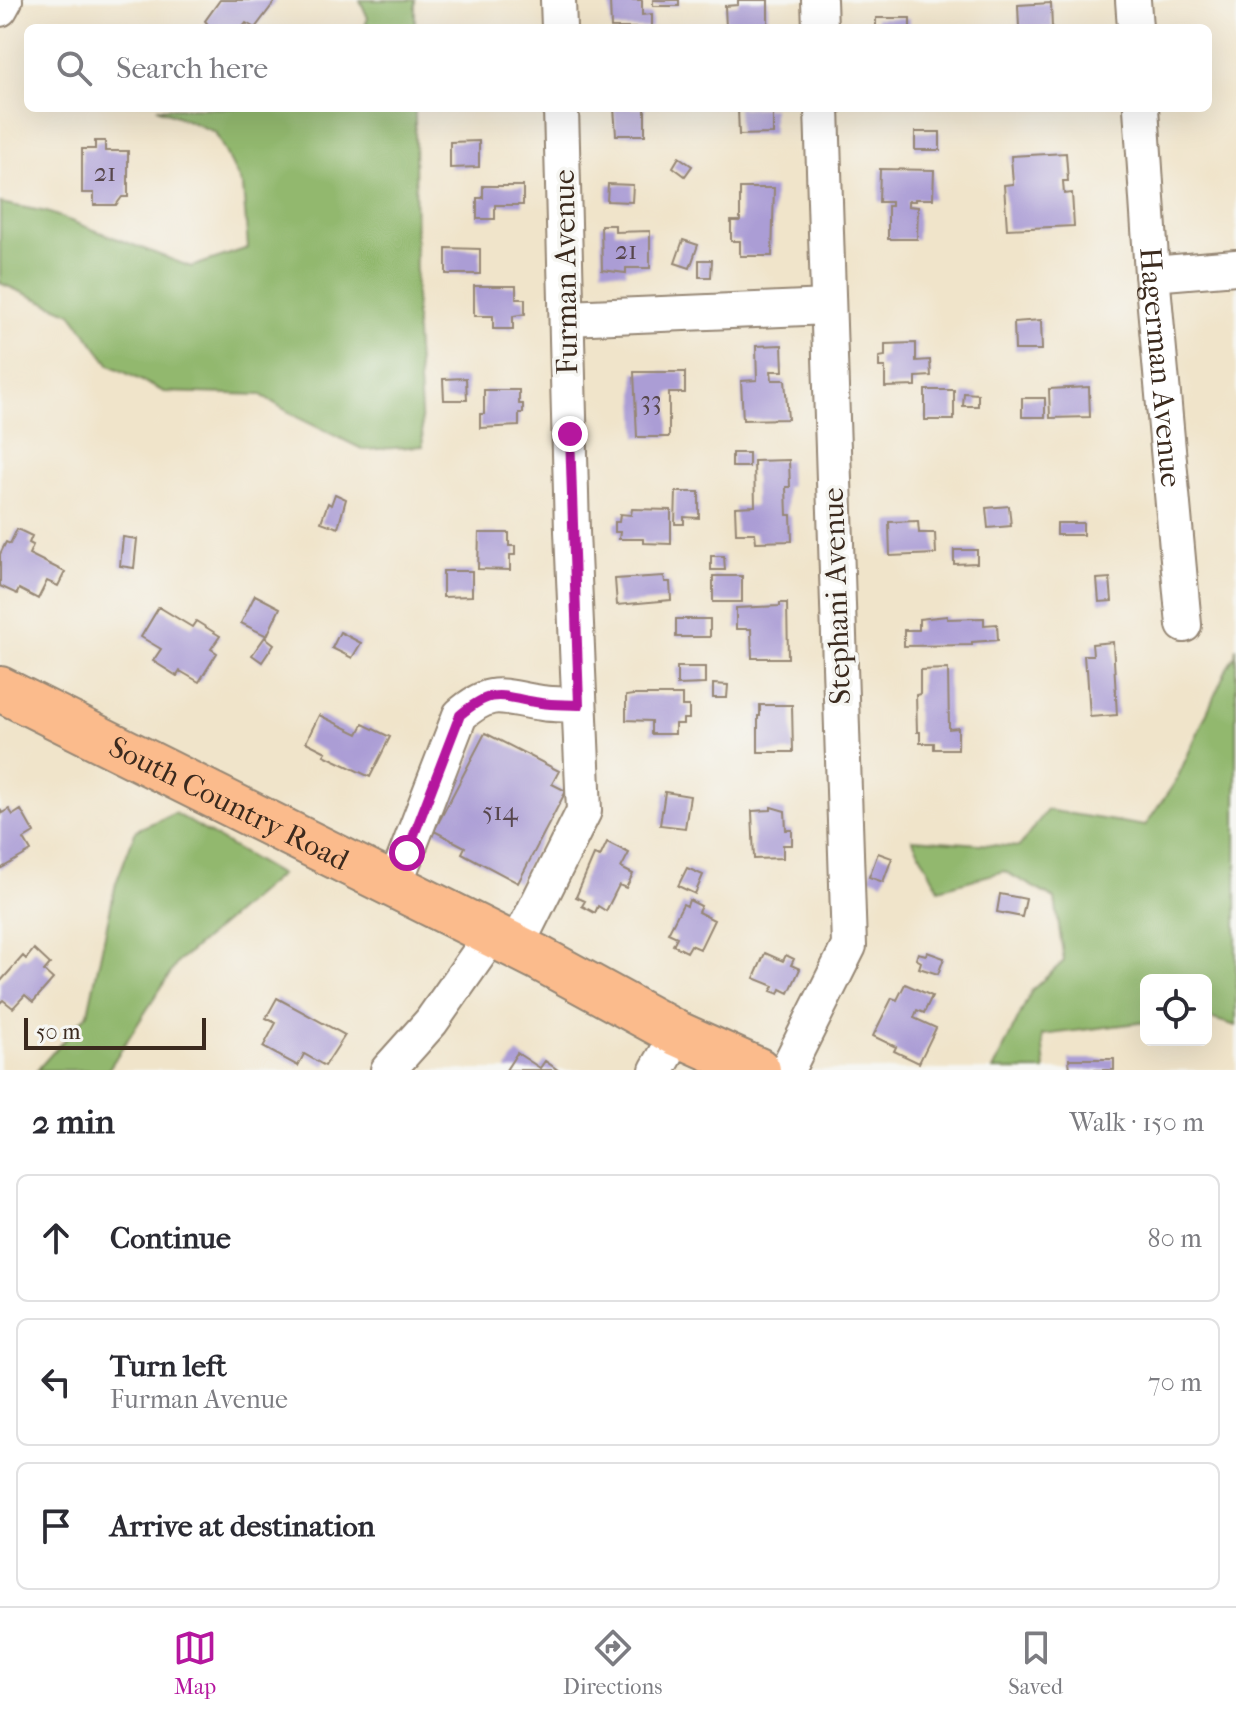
<!DOCTYPE html>
<html lang="en">
<head>
<meta charset="utf-8">
<style>
  :root { --surface:#fff; --page:#f2f2f3; --text:#2b2b33; --muted:#7c7c81; --line:#e1e1e2; --accent:#b5179e }
  body { margin:0; font-family:"IM FELL French Canon",serif; background:var(--page); color:var(--text) }
  .controls { position:absolute; right:24px; bottom:24px; display:grid; overflow:hidden; border-radius:12px; box-shadow:0 8px 32px #0002 }
  .controls button { width:72px; height:72px; display:grid; place-items:center; padding:0; border:0; border-bottom:2px solid var(--line); background:var(--surface); color:var(--text); font:40px sans-serif }
  .scale { position:absolute; left:24px; bottom:20px; width:182px; box-sizing:border-box; padding-left:8px; border:4px solid #3b2a1e; border-top:0; font-size:22px; line-height:28px; white-space:nowrap; color:#3b2a1e; -webkit-text-stroke:6px #f6f6f2; paint-order:stroke }
  .stop { position:absolute; width:24px; height:24px; margin:-18px; border:6px solid #b5179e; border-radius:50%; background:#fff }
  .stop.end { background:#b5179e; border-color:#fff; box-shadow:0 2px 8px #0008 }
  .list { margin:0; padding:0; list-style:none }
  h2 { display:flex; justify-content:space-between; align-items:center; height:104px; margin:0; padding:0 32px; font-size:34px }
  h2 small { font-size:26px; font-weight:400; color:var(--muted) }
  .list li { display:grid; grid-template-columns:52px 1fr auto; gap:24px; align-items:center; box-sizing:border-box; height:128px; margin:0 16px 16px; padding:0 16px; border:2px solid var(--line); border-radius:12px }
  .list b { display:block; font-size:30px; white-space:nowrap }
  .list p { margin:0; font-size:26px; white-space:nowrap; color:var(--muted) }
  .list em { font-size:26px; font-style:normal; color:var(--muted) }
  .icon { flex:none; width:44px; height:44px; fill:none; stroke:currentColor; stroke-width:2; stroke-linecap:round; stroke-linejoin:round }
  .map { position:relative; flex:none; width:1236px; height:1070px; overflow:hidden }
  .search { position:absolute; background:var(--surface); box-shadow:0 8px 32px #0002; left:24px; right:24px; top:24px; height:88px; display:flex; align-items:center; gap:20px; box-sizing:border-box; padding:0 28px; border-radius:12px; color:var(--muted); font-size:30px }
  .sheet { height:536px; background:var(--surface) }
  nav { display:flex; justify-content:space-around; align-items:center; box-sizing:border-box; height:112px; border-top:2px solid var(--line); background:var(--surface); font-size:22px; color:var(--muted) }
  nav a { display:grid; justify-items:center; gap:4px }
  nav .on { color:var(--accent) }
  .map>svg:first-child { display:block }
  .forest { fill:#92b86e; stroke:#667146; stroke-width:2 }
  .building { fill:#ab9dd5 }
  .lines { fill:none; stroke-linecap:round; stroke-linejoin:round }
  .minor-casing { stroke:#968774; stroke-width:38 }
  .major-casing { stroke:#968774; stroke-width:48 }
  .minor { stroke:#fff; stroke-width:34 }
  .major { stroke:#fbbb8c; stroke-width:44 }
  .route { stroke:#b5179e; stroke-width:10 }
  .labels { text-anchor:middle; dominant-baseline:central; stroke-width:7; stroke-linejoin:round; paint-order:stroke }
  .number-label { font-size:26px; fill:#57474c }
  .street-label { font-size:30px; fill:#3b2a1e; stroke:#f6f6f2 }
</style>
</head>
<body>
<div class="map">
<svg width="1236" height="1070" viewBox="0 0 1236 1070">
  <rect width="100%" height="100%" fill="#f6f6f2"/>
  <filter id="ink" filterUnits="userSpaceOnUse"><feTurbulence type="fractalNoise" baseFrequency=".0125" numOctaves="2"/><feDisplacementMap in="SourceGraphic" scale="16" xChannelSelector="R" yChannelSelector="G"/><feConvolveMatrix kernelMatrix="1 2 1 2 8 2 1 2 1" color-interpolation-filters="sRGB"/></filter>
  <filter id="wash" filterUnits="userSpaceOnUse"><feTurbulence type="fractalNoise" baseFrequency=".006" numOctaves="4" result="noise"/><feDisplacementMap in="SourceGraphic" scale="32" xChannelSelector="R" yChannelSelector="G"/><feGaussianBlur stdDeviation="1.8" result="paint"/><feColorMatrix in="noise" values="0 0 0 0 0 0 0 0 0 0 0 0 0 0 0 0 0 1.4 0 .05"/><feComposite in="paint" operator="in"/></filter>
  <g filter="url(#wash)">
    <rect width="100%" height="100%" fill="#f0e4ca"/>
    <path class="forest" d="M360,0H415V28H364L368,18Z
      M157,108H415L416,334L423,446L364,450L297,417L261,395L164,392L110,365L71,313L0,283V203L47,212L191,267L248,248L243,187L215,132Z
      M1236,647V1026L1206,1017V980H1146V1022L1042,1035L1045,1070H993L1032,990L1064,961L1055,899L1004,871L939,889L912,839L1019,847L1047,810L1145,826L1176,781L1227,668L1235,656Z
      M175,813L280,875L177,963L108,1070H37L88,1013L116,883L136,830Z"/>
    <g id="blocks">
      <path class="building" d="M220,0H276L255,28L246,23L242,28H203L207,23L205,21Z
        M610,0H642V15L652,14V28H611Z
        M653,0H679V6H653Z
        M738,0H768V28H726L725,6L738,5Z
        M1051,3L1052,28H1019L1018,5Z
        M876,18H910V28H876Z
        M614,108H645V135H616Z
        M738,108H773V134L739,135Z
        M915,132H940V150H915Z
        M95,141H105V151H128V197H122L116,205H94V193H82V149H95Z
        M479,141V167L450,168V142Z
        M1066,153L1068,181H1063L1064,194L1072,193L1074,226L1007,229L1004,185L1013,184L1011,156Z
        M679,157L692,166L685,176L673,167Z
        M880,169L934,170L933,199H915V201H908V206L918,207L917,239H888V206H891V202H879Z
        M608,184L633,185L632,202L607,201Z
        M483,186H523V205H495V219H477V198H483Z
        M740,188H774L772,256H740V241H731V221H740Z
        M601,225H615V232L650,231V268H626V273L602,270Z
        M683,240L698,245L690,268L675,263Z
        M446,248L480,249V274H446Z
        M699,260H712L711,277H699Z
        M474,286H516V299H525V314L513,316V329H493V316H474Z
        M1041,320L1042,350H1015L1014,322Z
        M916,343V361L930,360L931,376L916,377V386L885,387V367H879V357L885,356V344Z
        M782,345L783,371H771L772,380H785L788,419L743,420L741,381L757,380L756,346Z
        M634,372H685V393H669V437H637Z
        M466,378L467,400H444L443,379Z
        M1089,387L1090,417L1050,418L1049,389Z
        M484,390H519V404H523V413H519V426L480,428V414H484Z
        M925,390H954V420H925Z
        M964,393L978,394V406H963Z
        M1022,398H1045V417H1022Z
        M732,453H749V467H732Z
        M789,460L790,487H786L787,515H791L792,541L756,542L755,533H736L735,507L755,506L754,461Z
        M676,492H699V518L684,517V524H675Z
        M335,494L346,499L338,528L321,522L328,503L331,505Z
        M1009,506L1011,526L988,528L986,508Z
        M632,509L671,510V544L643,543V539H619L620,532H615V522H619L620,514L631,515Z
        M918,521L919,533H935L936,554L890,556L889,522Z
        M1057,523H1083V535H1057Z
        M17,529L32,536L29,543L33,545L29,554L65,572L58,586L47,581L38,599L19,589L17,594L0,586V554L6,542L10,544Z
        M479,533H509V546H515V555H510V570L478,569Z
        M123,537L137,539L134,568L120,566Z
        M954,550H977V563L954,564Z
        M711,556H724L725,570H711Z
        M443,571H472V596L443,597Z
        M664,576L665,582H670L671,600L617,605L615,579Z
        M713,576H742V602H713Z
        M1110,578L1112,601L1099,602L1097,579Z
        M255,595L280,608L267,636L241,623Z
        M780,603H787L788,658H752L751,629H736V608L780,606Z
        M159,607L192,627L196,621L220,636L211,649L217,653L199,682L180,671L177,676L153,661L161,649L141,637Z
        M947,616V619L984,618V625L997,624L998,640L972,642V645L904,646V630H919V619Z
        M676,619H710V637H676Z
        M340,632L361,643L352,658L332,648Z
        M265,637L274,644L262,662L252,655Z
        M1113,642L1117,715L1090,717L1087,669H1085L1084,655H1093L1092,644Z
        M677,667H705V684L677,685Z
        M948,669L949,729L958,728V749H934V743H920V732H917L916,695L920,694V670Z
        M713,684L728,685L727,698H713Z
        M633,695H682V706H689V719H683V724H675V734H651V721L626,720V696Z
        M760,705H792L793,752H758V716H760Z
        M319,715L358,734L363,724L390,737L370,777L324,755L326,752L306,742Z
        M485,733L559,771L552,784L566,791L518,883L462,853L465,847L434,831Z
        M665,792L690,796L685,828L660,825Z
        M771,807L785,811L786,830H792V845H783V858L754,859L752,811L771,810Z
        M0,809L2,813L9,809L13,815L21,810L34,833L24,839L31,851L0,869Z
        M607,842L629,853L621,868L633,874L626,888L619,885L606,911L598,906L595,913L582,906L585,901L576,897L594,855L600,857Z
        M878,853L892,858L883,882L869,877Z
        M687,868L703,875L695,894L678,886Z
        M1000,894L1026,899L1022,917L997,912Z
        M689,900L701,906L698,912L714,920L700,949L691,945L687,952L673,945L677,937L668,933L683,904L687,906Z
        M34,949L50,964L44,971L53,979L33,1002L25,995L13,1008L3,1000L0,1003V982L23,956L26,959Z
        M927,952L944,958L938,974L919,968L921,962L916,959L918,953L926,955Z
        M765,953L783,961L786,955L794,959L791,965L800,969L789,993L781,989L779,994L771,991L774,986L754,978Z
        M905,984L932,996L924,1013L917,1010L914,1018L936,1028L919,1063L894,1051L896,1047L873,1036L892,998L897,1000Z
        M277,998L345,1035L325,1066L304,1054L298,1066L263,1047L276,1023L266,1018Z
        M517,1053L540,1068L545,1061L558,1070H506Z
        M1069,1059H1114V1070H1070Z"/>
    </g>
  </g>
  <g filter="url(#ink)">
    <use href="#blocks" fill-opacity="0" stroke="#968774" stroke-width="2"/>
    <g class="lines">
      <g class="minor-casing">
        <g id="minor">
          <path d="M558,0L559,28"/>
          <path d="M819,0L820,28"/>
          <path d="M1133,0L1135,28"/>
          <path d="M0,9L5,0"/>
          <path id="s1" d="M1141,108L1152,274L1184,625"/>
          <path d="M1152,274L1236,267"/>
          <path d="M567,318L828,307"/>
          <path d="M394,886L460,715C493,686 503,698 542,703C554,705 567,704 579,705"/>
          <path d="M516,947L584,811L572,531L561,108"/>
          <path d="M388,1070L431,1022L492,935"/>
          <path d="M657,1070L678,1034"/>
          <path d="M787,1070L849,946L822,108"/>
        </g>
      </g>
      <g class="major-casing">
        <g id="major">
          <path id="s2" d="M0,689L537,957L678,1034L758,1070"/>
        </g>
      </g>
      <use href="#minor" class="minor"/>
      <use href="#major" class="major"/>
    </g>
  </g>
  <g class="lines" filter="url(#ink)">
    <path class="route" d="M407,853L460,715C496,685 501,698 541,703C554,705 567,704 579,705L570,434"/>
  </g>
  <g class="labels">
    <g class="number-label">
      <text x="105" y="172">21</text>
      <text x="626" y="250">21</text>
      <text x="651" y="400">33</text>
      <text x="500" y="811">514</text>
    </g>
    <g class="street-label">
      <text transform="translate(566 272) rotate(-91)">Furman Avenue</text>
      <text stroke="none"><textPath href="#s1" startOffset="260">Hagerman Avenue</textPath></text>
      <text transform="translate(837 596) rotate(-92)">Stephani Avenue</text>
      <text stroke="none"><textPath href="#s2" startOffset="256">South Country Road</textPath></text>
    </g>
  </g>
</svg>
<div class="controls">
<button><svg class="icon" aria-label="locate" viewBox="0 0 24 24"><circle cx="12" cy="12" r="6"/><path d="M12 2v4M12 18v4M2 12h4M18 12h4"/></svg></button>
</div>
<div class="scale">50 m</div>
<div class="stop" style="left:407px;top:853px"></div>
<div class="stop end" style="left:570px;top:434px"></div>
<div class="search"><svg class="icon" aria-label="search" viewBox="0 0 24 24"><circle cx="10" cy="10" r="6"/><path d="M15 15l6 6"/></svg>Search here</div>
</div>
<section class="sheet">
<h2>2 min<small>Walk · 150 m</small></h2>
<ul class="list">
<li><svg class="icon" aria-label="ahead" viewBox="0 0 24 24"><path d="M12 20V5M6 11l6-6 6 6"/></svg><div><b>Continue</b></div><em>80 m</em></li>
<li><svg class="icon" aria-label="left" viewBox="0 0 24 24"><path d="M17 20v-9H6M10 6l-5 5 5 5"/></svg><div><b>Turn left</b><p>Furman Avenue</p></div><em>70 m</em></li>
<li><svg class="icon" aria-label="arrive" viewBox="0 0 24 24"><path d="M6 21V4h12l-3 4 3 4H6"/></svg><div><b>Arrive at destination</b></div></li>
</ul>
</section>
<nav>
<a class="on"><svg class="icon" aria-label="map" viewBox="0 0 24 24"><path d="M3 6l6-2 6 2 6-2v14l-6 2-6-2-6 2zM9 4v14M15 6v14"/></svg>Map</a>
<a><svg class="icon" aria-label="directions" viewBox="0 0 24 24"><path d="M12 3l9 9-9 9-9-9zM9 14v-3h6M13 9l2 2-2 2"/></svg>Directions</a>
<a><svg class="icon" aria-label="saved" viewBox="0 0 24 24"><path d="M7 4h10v16l-5-4-5 4z"/></svg>Saved</a>
</nav>
</body>
</html>
